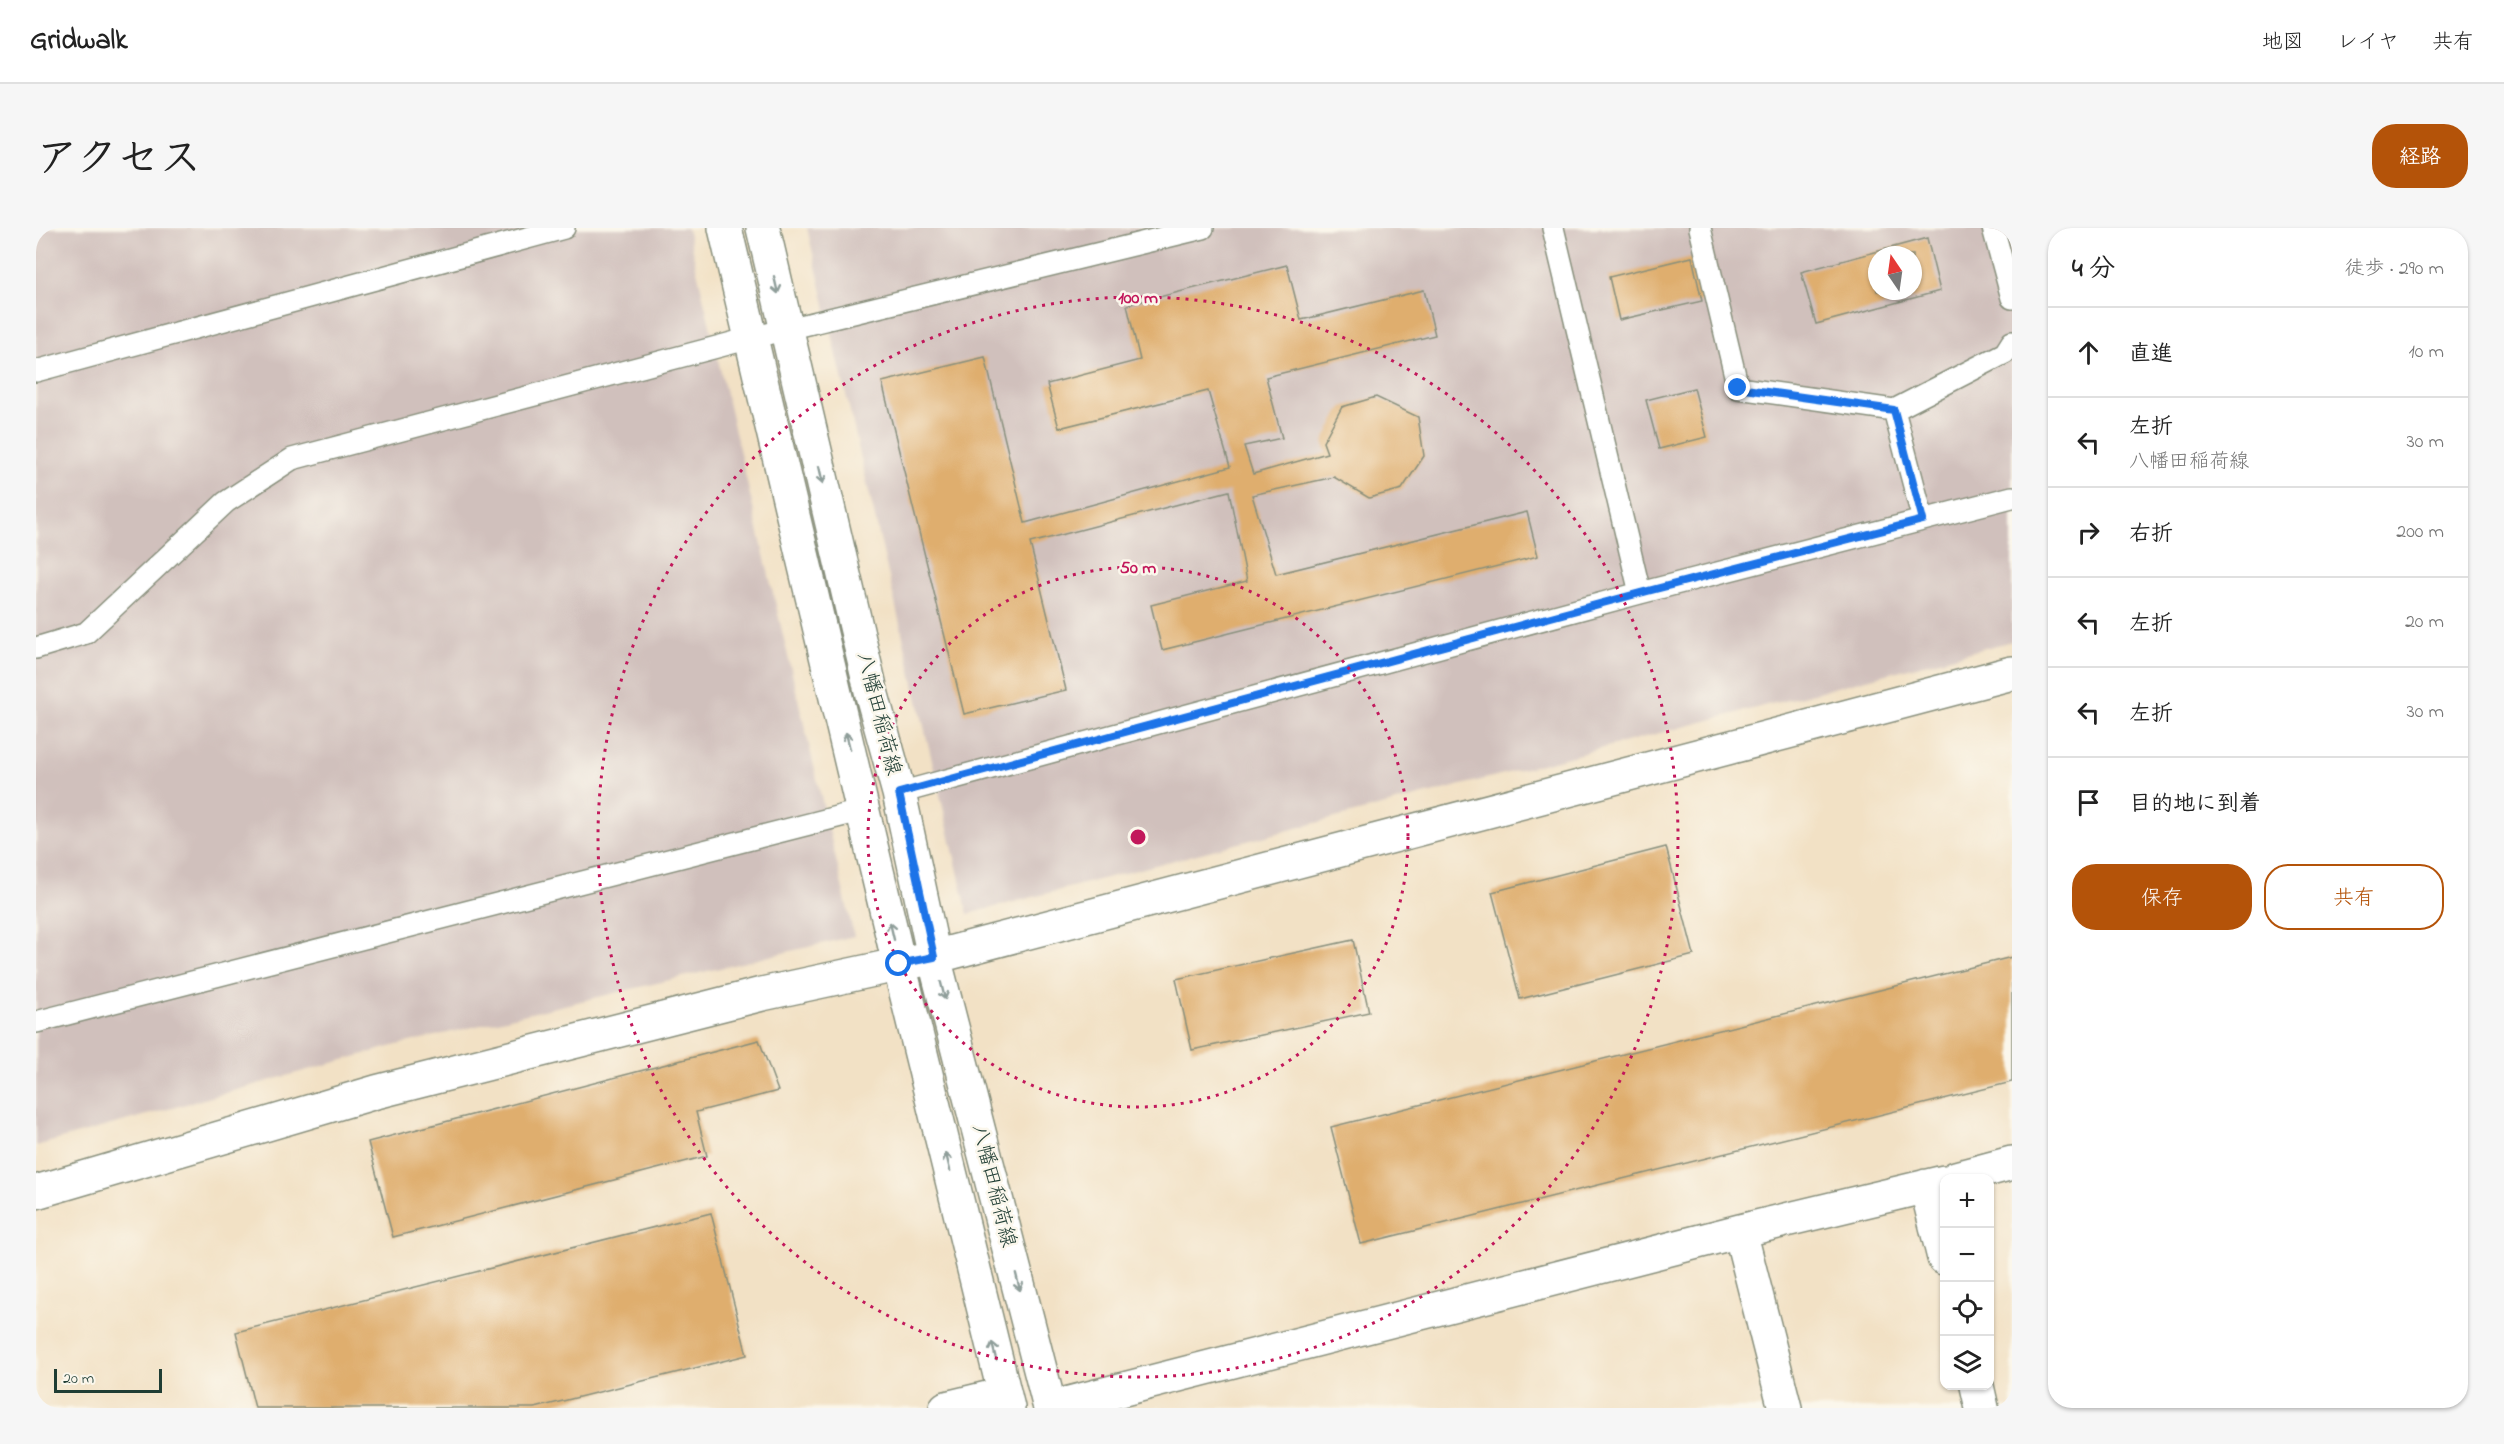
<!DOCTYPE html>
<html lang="ja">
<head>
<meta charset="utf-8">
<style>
  :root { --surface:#fff; --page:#f6f6f6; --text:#222; --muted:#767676; --line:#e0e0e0; --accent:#b45309 }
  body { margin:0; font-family:"Indie Flower","Klee One",sans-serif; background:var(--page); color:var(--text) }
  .controls { position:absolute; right:18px; bottom:18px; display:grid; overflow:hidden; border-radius:12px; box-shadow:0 2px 4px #0004 }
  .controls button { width:54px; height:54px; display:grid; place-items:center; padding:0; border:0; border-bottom:2px solid var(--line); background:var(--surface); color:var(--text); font:30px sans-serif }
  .compass { position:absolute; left:1832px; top:18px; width:54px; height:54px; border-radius:50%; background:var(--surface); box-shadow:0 2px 4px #0004; rotate:347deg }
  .scale { position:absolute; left:18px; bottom:15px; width:108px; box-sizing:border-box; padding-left:6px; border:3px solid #1f3d34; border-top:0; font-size:16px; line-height:21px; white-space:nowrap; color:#1f3d34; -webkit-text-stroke:4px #fbf7ec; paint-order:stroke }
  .stop { position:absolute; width:18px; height:18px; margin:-14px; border:4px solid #1a73e8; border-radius:50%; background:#fff }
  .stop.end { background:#1a73e8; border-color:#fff; box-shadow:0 2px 6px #0008 }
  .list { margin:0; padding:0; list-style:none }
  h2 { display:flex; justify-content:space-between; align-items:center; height:78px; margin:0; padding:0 24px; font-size:26px }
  h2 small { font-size:20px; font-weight:400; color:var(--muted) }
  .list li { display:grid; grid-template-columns:39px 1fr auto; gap:18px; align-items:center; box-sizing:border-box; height:90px; padding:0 24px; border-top:2px solid var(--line) }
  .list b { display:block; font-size:22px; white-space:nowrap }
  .list p { margin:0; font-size:20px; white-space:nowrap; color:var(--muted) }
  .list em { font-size:20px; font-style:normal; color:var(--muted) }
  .actions { display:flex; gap:12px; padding:18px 24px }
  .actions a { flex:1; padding:14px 0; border:2px solid var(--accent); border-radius:24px; text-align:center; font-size:21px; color:var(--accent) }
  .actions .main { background:var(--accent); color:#fff }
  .icon { flex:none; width:33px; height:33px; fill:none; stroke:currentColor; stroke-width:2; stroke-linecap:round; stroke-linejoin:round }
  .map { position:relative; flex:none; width:1976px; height:1180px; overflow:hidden; border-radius:24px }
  header { display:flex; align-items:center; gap:36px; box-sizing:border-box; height:84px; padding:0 30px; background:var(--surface); border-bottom:2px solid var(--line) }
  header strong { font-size:28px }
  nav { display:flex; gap:33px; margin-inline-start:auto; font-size:21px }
  .intro { display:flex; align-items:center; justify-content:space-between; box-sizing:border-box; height:144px; padding:0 36px }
  h1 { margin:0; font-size:42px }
  .button { padding:15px 27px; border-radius:24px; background:var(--accent); color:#fff; font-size:21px; font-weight:700 }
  main { display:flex; gap:36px; padding:0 36px }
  aside { flex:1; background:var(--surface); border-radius:24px; box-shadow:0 2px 4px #0004 }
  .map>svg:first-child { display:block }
  .industrial { fill:#d0c0bc; fill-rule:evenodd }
  .building { fill:#dfae6e; fill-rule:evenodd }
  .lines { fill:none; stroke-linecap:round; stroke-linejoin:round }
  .lane-casing { stroke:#888f7c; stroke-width:24 }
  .street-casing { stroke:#888f7c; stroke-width:36 }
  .secondary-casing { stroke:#888f7c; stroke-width:36 }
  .lane { stroke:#fff; stroke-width:21 }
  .street { stroke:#fff; stroke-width:33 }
  .secondary { stroke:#fff; stroke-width:33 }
  .oneway { stroke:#8f9e9a }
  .route { stroke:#1a73e8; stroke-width:8 }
  .ring { fill:none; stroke:#c2185b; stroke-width:3; stroke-dasharray:3 6 }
  .labels { text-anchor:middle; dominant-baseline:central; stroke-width:5; stroke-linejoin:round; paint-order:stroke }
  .street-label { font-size:21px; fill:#1f3d34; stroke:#fbf7ec }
  .centre { fill:#c2185b; stroke:#fbf7ec; stroke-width:3 }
  .ring-label { font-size:18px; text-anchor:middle; font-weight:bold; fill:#c2185b; stroke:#fbf7ec; stroke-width:5; stroke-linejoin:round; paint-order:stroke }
</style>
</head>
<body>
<header>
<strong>Gridwalk</strong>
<nav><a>地図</a><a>レイヤ</a><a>共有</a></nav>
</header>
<div class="intro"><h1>アクセス</h1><a class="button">経路</a></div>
<main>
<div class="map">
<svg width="1976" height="1180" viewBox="0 0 1976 1180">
  <rect width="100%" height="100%" fill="#fbf7ec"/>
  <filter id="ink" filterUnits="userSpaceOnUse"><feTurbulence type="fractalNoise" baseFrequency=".0167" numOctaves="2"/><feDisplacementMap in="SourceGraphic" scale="12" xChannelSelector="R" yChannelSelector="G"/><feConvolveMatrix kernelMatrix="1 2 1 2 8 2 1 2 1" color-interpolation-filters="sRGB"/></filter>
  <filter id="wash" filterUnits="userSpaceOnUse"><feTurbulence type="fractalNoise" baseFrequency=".008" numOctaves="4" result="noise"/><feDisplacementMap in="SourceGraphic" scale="24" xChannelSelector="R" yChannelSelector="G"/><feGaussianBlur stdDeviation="1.35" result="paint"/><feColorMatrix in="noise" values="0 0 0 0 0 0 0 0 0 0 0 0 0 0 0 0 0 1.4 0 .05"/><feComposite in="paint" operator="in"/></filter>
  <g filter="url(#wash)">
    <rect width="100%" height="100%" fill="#f2e1c5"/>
    <path class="industrial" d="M0,0H651L818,708L361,817L0,918Z
      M771,0H1976V413L932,686ZM1841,27H1877V63H1841Z"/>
    <g id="blocks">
      <path class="building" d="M1891,10L1904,63L1780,96L1765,44ZM1841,27H1877V63H1841Z
        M1656,29L1666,73L1583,92L1573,49Z
        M1251,37L1265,92L1388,62L1399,107L1230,149L1246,210L1208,218L1217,246L1291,225L1287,214L1306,179L1340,169L1382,189L1388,228L1366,261L1333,270L1298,249L1216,267L1240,346L1491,284L1502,328L1126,422L1115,377L1211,353L1193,263L994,315L1030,462L928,486L846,154L949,129L989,295L1194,239L1172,163L1023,200L1011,156L1104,132L1091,77Z
        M1658,160L1671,209L1623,221L1610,172Z
        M1630,619L1658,727L1484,771L1456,664Z
        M1317,712L1333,784L1156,822L1140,751Z
        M1976,729V854L1325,1016L1295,899Z
        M723,812L742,863L660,884L671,928L357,1009L332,914Z
        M675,985L711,1127L499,1180H219L200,1104Z"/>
    </g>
  </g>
  <g filter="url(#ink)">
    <use href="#blocks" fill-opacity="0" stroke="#888f7c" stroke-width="1.5"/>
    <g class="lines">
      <g class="lane-casing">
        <path id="lane" d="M1517,0L1604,365
          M1664,0L1702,160L1858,182L1887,292
          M1957,0L1976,70
          M0,143L528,0
          M1858,182L1969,125L1976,114
          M0,420L50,405L190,274L256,231L715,110L1167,0
          M863,565L1604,365L1976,269
          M0,794L828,582"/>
      </g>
      <g class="street-casing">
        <path id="street" d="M1920,950L1976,935
          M1890,958L1908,1030
          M1704,1003L1749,1180
          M1941,1158L1946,1180
          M910,1180L968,1166
          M1014,1180L1704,1003L1908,954"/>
      </g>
      <g class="secondary-casing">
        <path id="secondary" d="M689,0L863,736L972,1180
          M727,0L836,467L863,565L898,729L1014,1180
          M0,964L340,864L726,766L898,729L1976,445"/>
      </g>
      <use href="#lane" class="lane"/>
      <use href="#street" class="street"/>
      <use href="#secondary" class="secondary"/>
    </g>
    <defs><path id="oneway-shaft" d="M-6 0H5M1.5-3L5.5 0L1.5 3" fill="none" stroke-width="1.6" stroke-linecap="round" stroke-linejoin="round" transform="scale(1.5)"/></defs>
    <g class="oneway">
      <use href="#oneway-shaft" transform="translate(740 57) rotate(77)"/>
      <use href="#oneway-shaft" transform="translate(785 247) rotate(77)"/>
      <use href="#oneway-shaft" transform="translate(812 513) rotate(-104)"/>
      <use href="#oneway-shaft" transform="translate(856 703) rotate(-103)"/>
      <use href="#oneway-shaft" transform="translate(907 763) rotate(76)"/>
      <use href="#oneway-shaft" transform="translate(912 934) rotate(-104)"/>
      <use href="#oneway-shaft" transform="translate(982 1054) rotate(76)"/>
      <use href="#oneway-shaft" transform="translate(958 1123) rotate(-104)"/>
    </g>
  </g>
  <g class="lines" filter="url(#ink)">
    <path class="route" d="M863,736L898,729L863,565L1604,365L1887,292L1858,182L1702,160"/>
  </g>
  <g class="ring">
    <circle cx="1102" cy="609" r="270"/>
    <circle cx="1102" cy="609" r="540"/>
  </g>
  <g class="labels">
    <g class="street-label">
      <text transform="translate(842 486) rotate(76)">八幡田稲荷線</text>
      <text transform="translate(957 958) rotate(76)">八幡田稲荷線</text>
    </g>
  </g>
  <circle cx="1102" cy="609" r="9" class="centre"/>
  <g class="ring-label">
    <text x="1102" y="75">100 m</text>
    <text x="1102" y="345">50 m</text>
  </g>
</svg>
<div class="controls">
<button>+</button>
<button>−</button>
<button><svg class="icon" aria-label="locate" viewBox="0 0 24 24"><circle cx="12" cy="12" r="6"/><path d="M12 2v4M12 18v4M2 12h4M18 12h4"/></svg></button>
<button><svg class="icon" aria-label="layers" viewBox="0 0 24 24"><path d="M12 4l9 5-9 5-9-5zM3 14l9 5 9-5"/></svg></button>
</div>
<svg class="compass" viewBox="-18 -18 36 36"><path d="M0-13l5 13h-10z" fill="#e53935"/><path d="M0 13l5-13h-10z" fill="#767676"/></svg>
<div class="scale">20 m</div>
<div class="stop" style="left:863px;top:736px"></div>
<div class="stop end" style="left:1702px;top:160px"></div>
</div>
<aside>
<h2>4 分<small>徒歩 · 290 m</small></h2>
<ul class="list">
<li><svg class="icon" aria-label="ahead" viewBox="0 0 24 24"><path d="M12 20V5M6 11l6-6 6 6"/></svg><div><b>直進</b></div><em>10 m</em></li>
<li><svg class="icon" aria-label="left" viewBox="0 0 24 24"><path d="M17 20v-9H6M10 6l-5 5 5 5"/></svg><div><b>左折</b><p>八幡田稲荷線</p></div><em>30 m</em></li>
<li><svg class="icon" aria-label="right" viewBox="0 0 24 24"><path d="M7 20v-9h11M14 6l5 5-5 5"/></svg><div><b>右折</b></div><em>200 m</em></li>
<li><svg class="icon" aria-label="left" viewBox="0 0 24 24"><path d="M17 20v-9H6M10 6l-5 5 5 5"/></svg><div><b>左折</b></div><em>20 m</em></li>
<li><svg class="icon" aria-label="left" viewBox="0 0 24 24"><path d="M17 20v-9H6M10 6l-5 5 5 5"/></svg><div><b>左折</b></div><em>30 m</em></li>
<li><svg class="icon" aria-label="arrive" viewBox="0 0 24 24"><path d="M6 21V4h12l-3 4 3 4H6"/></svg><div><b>目的地に到着</b></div></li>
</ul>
<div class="actions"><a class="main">保存</a><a>共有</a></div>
</aside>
</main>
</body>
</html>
